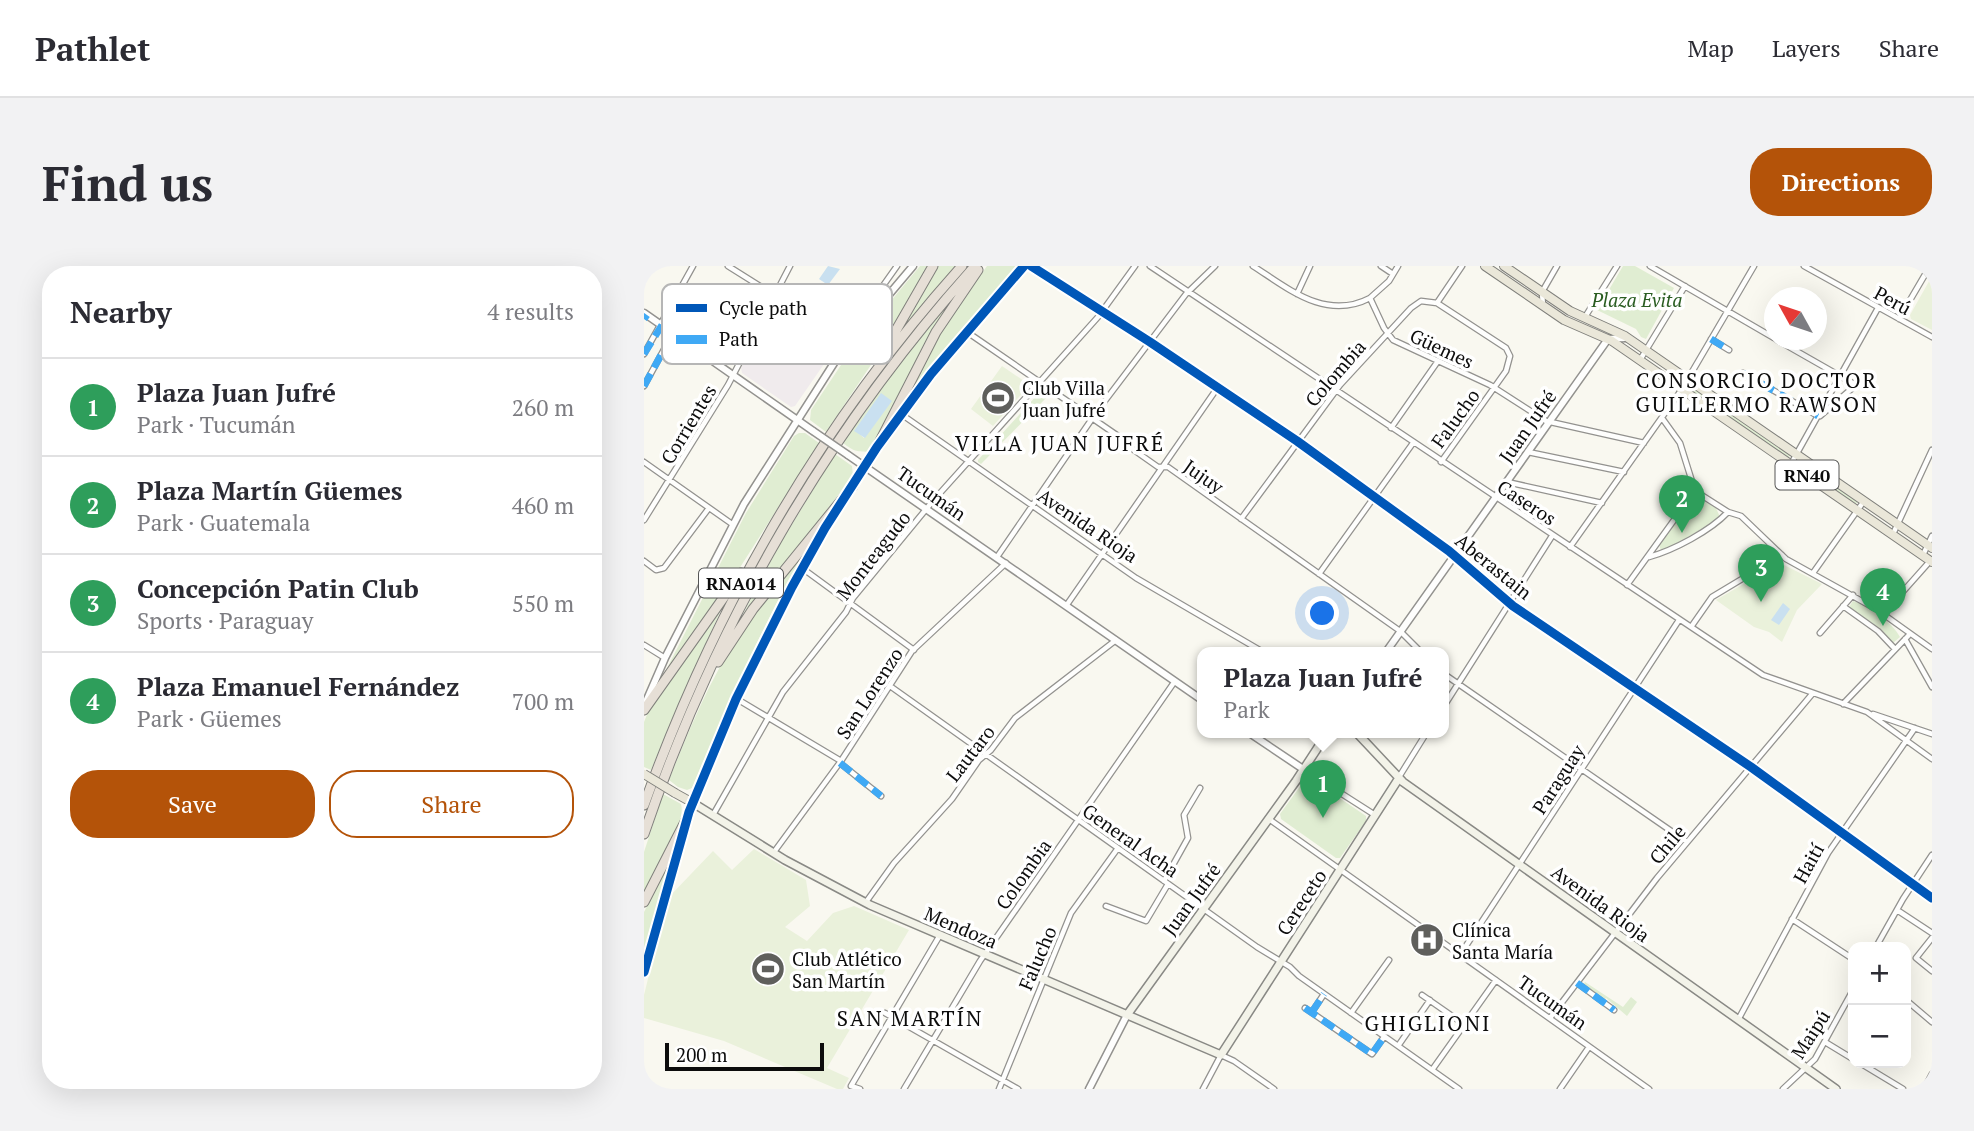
<!DOCTYPE html>
<html lang="en">
<head>
<meta charset="utf-8">
<style>
  :root { --surface:#fff; --page:#f2f2f3; --text:#2b2b33; --muted:#7c7c81; --line:#e1e1e2; --accent:#b45309 }
  body { margin:0; font-family:"PT Serif",serif; background:var(--page); color:var(--text) }
  .controls { position:absolute; right:21px; bottom:21px; display:grid; overflow:hidden; border-radius:14px; box-shadow:0 7px 28px #0002 }
  .controls button { width:63px; height:63px; display:grid; place-items:center; padding:0; border:0; border-bottom:2px solid var(--line); background:var(--surface); color:var(--text); font:35px sans-serif }
  .compass { position:absolute; left:1120px; top:21px; width:63px; height:63px; border-radius:50%; background:var(--surface); box-shadow:0 7px 28px #0002; rotate:310deg }
  .scale { position:absolute; left:21px; bottom:18px; width:159px; box-sizing:border-box; padding-left:7px; border:4px solid #0c0c0c; border-top:0; font-size:19px; line-height:24px; white-space:nowrap; color:#0c0c0c; -webkit-text-stroke:5px #fff; paint-order:stroke }
  .you { position:absolute; left:679px; top:348px; width:24px; height:24px; margin:-18px; border:5px solid #fff; border-radius:50%; background:#1a73e8; box-shadow:0 0 0 10px #1a73e833 }
  .badge { display:grid; place-items:center; width:46px; height:46px; border-radius:50%; background:var(--accent); color:#fff; font-size:23px; font-weight:700 }
  .pin { position:absolute; translate:-50% -58px; filter:drop-shadow(0 2px 4px #0008) }
  .pin::after { content:''; position:absolute; top:37px; width:24px; height:21px; background:inherit; clip-path:polygon(0 0,100% 0,50% 100%) }
  .popup { position:absolute; left:553px; top:381px; width:252px; height:91px; box-sizing:border-box; display:grid; place-content:center; border-radius:14px; background:var(--surface); filter:drop-shadow(0 2px 5px #0005); font-size:23px; white-space:nowrap; color:var(--muted) }
  .popup b { font-size:26px; color:var(--text) }
  .popup::after { content:''; position:absolute; left:50%; top:100%; margin-left:-14px; border:14px solid transparent; border-top-color:var(--surface) }
  .list { margin:0; padding:0; list-style:none }
  h2 { display:flex; justify-content:space-between; align-items:center; height:91px; margin:0; padding:0 28px; font-size:30px }
  h2 small { font-size:23px; font-weight:400; color:var(--muted) }
  .list li { display:grid; grid-template-columns:46px 1fr auto; gap:21px; align-items:center; box-sizing:border-box; height:98px; padding:0 28px; border-top:2px solid var(--line) }
  .list b { display:block; font-size:26px; white-space:nowrap }
  .list p { margin:0; font-size:23px; white-space:nowrap; color:var(--muted) }
  .list em { font-size:23px; font-style:normal; color:var(--muted) }
  .actions { display:flex; gap:14px; padding:21px 28px }
  .actions a { flex:1; padding:16px 0; border:2px solid var(--accent); border-radius:28px; text-align:center; font-size:24px; color:var(--accent) }
  .actions .main { background:var(--accent); color:#fff }
  .map { position:relative; flex:none; width:1288px; height:823px; overflow:hidden; border-radius:28px }
  header { display:flex; align-items:center; gap:42px; box-sizing:border-box; height:98px; padding:0 35px; background:var(--surface); border-bottom:2px solid var(--line) }
  header strong { font-size:33px }
  nav { display:flex; gap:38px; margin-inline-start:auto; font-size:24px }
  .intro { display:flex; align-items:center; justify-content:space-between; box-sizing:border-box; height:168px; padding:0 42px }
  h1 { margin:0; font-size:49px }
  .button { padding:18px 32px; border-radius:28px; background:var(--accent); color:#fff; font-size:24px; font-weight:700 }
  main { display:flex; gap:42px; padding:0 42px }
  aside { flex:1; background:var(--surface); border-radius:28px; box-shadow:0 7px 28px #0002 }
  .map>svg:first-child { display:block }
  .industrial { fill:#f0ebed }
  .green { fill:#e0edd2; fill-rule:evenodd }
  .pitch { fill:#eaf1db }
  .water { fill:#c9e0f0 }
  .lines { fill:none; stroke-linecap:round; stroke-linejoin:round }
  .minor-casing { stroke:#93928f; stroke-width:7 }
  .tertiary-casing { stroke:#93928f; stroke-width:9 }
  .secondary-casing { stroke:#898985; stroke-width:10 }
  .primary-casing { stroke:#80807c; stroke-width:10 }
  .motorway-casing { stroke:#80807c; stroke-width:11 }
  .minor { stroke:#fefefd; stroke-width:4.5 }
  .tertiary { stroke:#fefefd; stroke-width:6 }
  .secondary { stroke:#f3f3e9; stroke-width:7 }
  .primary { stroke:#eae7d9; stroke-width:8 }
  .motorway { stroke:#e6dfd6; stroke-width:9 }
  .tertiary-bridge-casing { stroke:#93928f; stroke-width:9; stroke-linecap:butt }
  .primary-bridge-casing { stroke:#80807c; stroke-width:10; stroke-linecap:butt }
  .tertiary-bridge { stroke:#fefefd; stroke-width:6 }
  .primary-bridge { stroke:#eae7d9; stroke-width:8 }
  .quiet { stroke:#3fa9f5; stroke-width:7; stroke-dasharray:14 7; stroke-linecap:butt }
  .cycleway-casing { stroke:#fff; stroke-width:13 }
  .cycleway { stroke:#0057b8; stroke-width:9 }
  .labels { text-anchor:middle; dominant-baseline:central; stroke-width:7; stroke-linejoin:round; paint-order:stroke }
  .shield { fill:#fff; stroke:#555; stroke-width:2 }
  .shield-label { font-size:18px; font-weight:bold; fill:#0c0c0c }
  .park-label { font-size:19px; font-style:italic; fill:#2a5d22; stroke:#fff }
  .street-label { font-size:19px; fill:#0c0c0c; stroke:#fff }
  .poi-label { font-size:19px; fill:#0c0c0c; stroke:#fff; text-anchor:start }
  .neighbourhood-label { font-size:21px; letter-spacing:2px; fill:#0c0c0c; stroke:#fff }
  .key { fill:#fff; stroke:#b6b6b6; stroke-width:2 }
  .key-label { font-size:19px; fill:#0c0c0c }
</style>
</head>
<body>
<header>
<strong>Pathlet</strong>
<nav><a>Map</a><a>Layers</a><a>Share</a></nav>
</header>
<div class="intro"><h1>Find us</h1><a class="button">Directions</a></div>
<main>
<aside>
<h2>Nearby<small>4 results</small></h2>
<ul class="list">
<li><span class="badge" style="background:#2e9e5b">1</span><div><b>Plaza Juan Jufré</b><p>Park · Tucumán</p></div><em>260 m</em></li>
<li><span class="badge" style="background:#2e9e5b">2</span><div><b>Plaza Martín Güemes</b><p>Park · Guatemala</p></div><em>460 m</em></li>
<li><span class="badge" style="background:#2e9e5b">3</span><div><b>Concepción Patin Club</b><p>Sports · Paraguay</p></div><em>550 m</em></li>
<li><span class="badge" style="background:#2e9e5b">4</span><div><b>Plaza Emanuel Fernández</b><p>Park · Güemes</p></div><em>700 m</em></li>
</ul>
<div class="actions"><a class="main">Save</a><a>Share</a></div>
</aside>
<div class="map">
<svg width="1288" height="823" viewBox="0 0 1288 823">
  <rect width="100%" height="100%" fill="#f9f8f0"/>
  <path class="industrial" d="M171,47L188,59L177,76L189,85L151,140L147,141L98,107L97,102L124,52L153,73Z"/>
  <path class="green" d="M276,0H285L245,72L182,166L166,154L167,144L211,78Z
    M291,0H312L255,68Z
    M343,0H373L323,58L261,136L300,60Z
    M979,0H991L1030,22L1002,73L997,71L992,63L953,44Z
    M317,23L236,170L224,186C211,185 211,186 199,177L256,97ZM237,128L247,135L220,172L211,164Z
    M1049,121L1147,188L1146,190L1143,192L1046,125Z
    M395,127L403,131L337,198L334,196V194Z
    M155,167H161L175,177L95,303L16,416L102,247L150,170Z
    M191,188L208,200L209,210L94,358L136,278Z
    M1158,196L1213,234V237L1210,238L1155,200Z
    M1054,232L1072,242L1076,251L1072,255L1019,285L1017,284L1015,279L1045,236Z
    M169,271C122,352 84,436 48,522L43,524L34,521L25,514C41,474 57,435 78,397C104,352 138,312 169,271Z
    M81,335L33,441L7,504L0,501V456L6,441Z
    M1209,335C1225,340 1248,356 1256,371L1249,377L1237,363L1205,341Z
    M666,512L722,550V555L696,592H692L637,553L636,548L660,515Z
    M19,528L37,538C43,557 10,611 0,631V586Z
    M28,591L0,686V646Z
    M941,716L979,741L987,731L993,736L983,750L962,732L960,734L939,719Z"/>
  <path class="pitch" d="M1288,10V64L1267,53L1266,49Z
    M358,100L383,117V122L349,160L327,143Z
    M1138,298L1178,318L1153,344L1138,376L1125,366L1110,361L1072,334L1132,299Z
    M110,583L162,614L166,640L141,661L163,675L189,647L210,640L265,664L183,802L205,812L199,823H193L80,775L0,752V729L24,632L69,585L88,604Z"/>
  <path class="water" d="M184,0L196,3L184,19L175,13Z
    M237,127L248,135L221,172L210,165Z
    M1139,337L1146,343L1135,359L1127,354Z"/>
  <g class="lines">
    <g class="minor-casing">
      <path id="minor" d="M84,0L130,29
        M387,0L506,76L653,175L805,285L869,340L1107,501L1288,632
        M506,0L1119,409L1223,446L1288,493
        M609,0C645,23 682,55 726,32L740,62L749,74L846,119L902,155L1000,177
        M737,0L749,8
        M1006,0L1130,72
        M1160,0L1288,71
        M653,28L666,0
        M243,30L236,24L253,0
        M726,32L745,15L754,0
        M793,37L818,0
        M899,40L898,26L913,0
        M941,51L973,0
        M1255,53L1286,0
        M323,66L477,172V175L514,201H524L756,365L777,386
        M1067,73L1085,84
        M1133,74L1212,119L1176,150
        M0,88L49,0
        M996,94L1041,20
        M1099,107L1174,150
        M0,120L29,67
        M257,148L492,312L619,386
        M1018,152L1036,177L1051,225L1084,246L1097,250L1142,293L1232,343L1288,383
        M747,162L794,95
        M884,186L980,206
        M0,196L88,258
        M1147,198L1234,42
        M863,216L958,237
        M597,253L696,119L767,42L777,35L793,37L862,82L866,90L862,105L797,196
        M0,254L84,119L146,0
        M1249,268L1288,184
        M926,281L1038,123L1110,0
        M1279,289L1288,270
        M353,291L454,144L542,28L571,0
        M1005,291C1030,284 1066,265 1084,246
        M0,295L12,304L20,302L65,242
        M158,302L270,384
        M1169,307L1220,235
        M675,308L769,177
        M983,319L1051,225
        M422,340L574,121
        M1199,340L1234,365L1251,383
        M1239,348L1287,294
        M1047,361L1068,331L1138,289
        M1176,367L1209,329
        M1261,373L1288,421
        M0,379L21,392
        M800,408L1043,576
        M246,420L613,681L646,701L655,710L815,823
        M93,433L197,495
        M1199,438L1265,369
        M800,440L908,270
        M1229,448L1288,468
        M196,497L237,530
        M659,503L731,549
        M755,511L783,466
        M69,549L139,426L202,346L209,332L288,236L454,51L491,0
        M625,553L1005,823
        M130,586L197,495L268,385L362,297
        M520,615L544,572L540,549L556,522
        M222,636L250,597L308,533L335,494L347,484L371,452L472,374
        M462,640L502,655L524,618
        M1253,644L1288,667
        M1148,653L1209,693
        M1232,681L1259,633L1288,589
        M816,689L1035,354
        M1288,705L1272,692L1288,672
        M933,717L970,744
        M778,729L821,759
        M1262,734L1288,756
        M661,742L728,788L740,771
        M668,746L680,728
        M241,747L374,823
        M707,747L745,694
        M906,752L1013,612L1169,427
        M1094,754L1184,587L1271,462
        M1181,776L1209,793
        M754,780L786,734
        M1216,797L1259,823
        M788,804L852,714
        M216,823L207,820L296,669
        M260,823L336,695L531,415
        M355,823L427,647L474,582
        M559,823L577,789L590,795L630,823
        M916,823L945,781
        M1139,823L1171,793L1209,724
        M1280,823L1288,808"/>
    </g>
    <g class="tertiary-casing">
      <path id="tertiary" d="M0,47L169,165
        M246,164L287,108L380,0
        M204,189L558,434
        M208,222L235,178
        M742,386L964,73L981,72
        M1,438L21,392L100,238L199,83L269,0
        M604,466L659,503
        M41,556L104,407L158,302L188,251
        M0,706L38,567
        M445,823L483,749"/>
    </g>
    <g class="secondary-casing">
      <path id="secondary" d="M712,466L759,516L1192,823
        M49,537L141,594L226,639L577,789L755,512
        M483,749L652,515L684,466"/>
    </g>
    <g class="primary-casing">
      <path id="primary" d="M841,0L920,54L968,75L1288,296
        M860,0L926,45L981,70L1288,282
        M31,527L49,537"/>
    </g>
    <g class="motorway-casing">
      <path id="motorway" d="M239,87L289,0
        M233,181L292,66L334,4
        M74,396L109,343L209,220
        M0,444L97,307
        M0,539C71,341 177,157 318,0
        M0,568C71,358 183,165 331,0
        M0,636L42,554"/>
    </g>
    <use href="#minor" class="minor"/>
    <use href="#tertiary" class="tertiary"/>
    <use href="#secondary" class="secondary"/>
    <use href="#primary" class="primary"/>
    <use href="#motorway" class="motorway"/>
    <g class="tertiary-bridge-casing">
      <path id="tertiary-bridge" d="M169,165L204,189"/>
    </g>
    <g class="primary-bridge-casing">
      <path id="primary-bridge" d="M0,508L31,527"/>
    </g>
    <use href="#tertiary-bridge" class="tertiary-bridge"/>
    <use href="#primary-bridge" class="primary-bridge"/>
    <path class="quiet" d="M0,53L3,49
      M1067,73L1085,84
      M0,88L18,59
      M1099,107L1174,150
      M0,120L29,67
      M196,497L237,530
      M933,717L970,744
      M661,742L728,788L740,771
      M668,746L680,728"/>
    <g class="cycleway-casing">
      <path id="cycleway" d="M387,0L506,76L653,175L805,285L869,340L1107,501L1288,632
        M0,706L45,546L92,433L148,321L181,262L233,181L287,108L380,0"/>
    </g>
    <use href="#cycleway" class="cycleway"/>
  </g>
  <defs>
    <g id="stadium-disc" transform="scale(1.75)"><circle r="9.5" fill="#5f5f5c" stroke="#fff"/><path d="M0-5a6.5 5 0 1 0 0 10a6.5 5 0 1 0 0-10ZM-3.5-1.8h7v3.6h-7Z" fill="#fff"/></g>
    <g id="hospital-disc" transform="scale(1.75)"><circle r="9.5" fill="#5f5f5c" stroke="#fff"/><path d="M-5-5h3v3.5h4V-5h3V5h-3V1.5h-4V5h-3Z" fill="#fff"/></g>
  </defs>
  <g fill-rule="evenodd">
    <use href="#stadium-disc" x="354" y="132"/>
    <use href="#hospital-disc" x="783" y="674"/>
    <use href="#stadium-disc" x="124" y="703"/>
  </g>
  <g class="labels">
    <g class="shield">
      <rect x="1131.5" y="194.5" width="63" height="29" rx="5"/>
      <rect x="55" y="302.5" width="84" height="29" rx="5"/>
    </g>
    <g class="shield-label">
      <text x="1163" y="209">RN40</text>
      <text x="97" y="317">RNA014</text>
    </g>
    <g class="park-label">
      <text x="993" y="33">Plaza Evita</text>
    </g>
    <g class="street-label">
      <text transform="translate(1249 34) rotate(29)">Perú</text>
      <text transform="translate(798 82) rotate(25)">Güemes</text>
      <text transform="translate(691 107) rotate(-49)">Colombia</text>
      <text transform="translate(811 152) rotate(-54)">Falucho</text>
      <text transform="translate(44 158) rotate(-59)">Corrientes</text>
      <text transform="translate(883 160) rotate(-55)">Juan Jufré</text>
      <text transform="translate(560 210) rotate(35)">Jujuy</text>
      <text transform="translate(288 227) rotate(35)">Tucumán</text>
      <text transform="translate(883 236) rotate(33)">Caseros</text>
      <text transform="translate(444 259) rotate(34)">Avenida Rioja</text>
      <text transform="translate(229 289) rotate(-52)">Monteagudo</text>
      <text transform="translate(850 300) rotate(39)">Aberastain</text>
      <text transform="translate(225 427) rotate(-57)">San Lorenzo</text>
      <text transform="translate(326 487) rotate(-52)">Lautaro</text>
      <text transform="translate(914 513) rotate(-57)">Paraguay</text>
      <text transform="translate(487 574) rotate(35)">General Acha</text>
      <text transform="translate(1023 578) rotate(-50)">Chile</text>
      <text transform="translate(1164 597) rotate(-61)">Haití</text>
      <text transform="translate(379 608) rotate(-55)">Colombia</text>
      <text transform="translate(547 633) rotate(-54)">Juan Jufré</text>
      <text transform="translate(657 636) rotate(-57)">Cereceto</text>
      <text transform="translate(957 637) rotate(36)">Avenida Rioja</text>
      <text transform="translate(317 661) rotate(23)">Mendoza</text>
      <text transform="translate(393 692) rotate(-67)">Falucho</text>
      <text transform="translate(909 736) rotate(35)">Tucumán</text>
      <text transform="translate(1166 768) rotate(-57)">Maipú</text>
    </g>
    <g class="poi-label">
      <text x="378" y="121">Club Villa<tspan x="378" dy="22">Juan Jufré</tspan></text>
      <text x="808" y="663">Clínica<tspan x="808" dy="22">Santa María</tspan></text>
      <text x="148" y="692">Club Atlético<tspan x="148" dy="22">San Martín</tspan></text>
    </g>
    <g class="neighbourhood-label">
      <text x="1113" y="114">CONSORCIO DOCTOR<tspan x="1113" dy="24">GUILLERMO RAWSON</tspan></text>
      <text x="416" y="177">VILLA JUAN JUFRÉ</text>
      <text x="266" y="752">SAN MARTÍN</text>
      <text x="784" y="757">GHIGLIONI</text>
    </g>
  </g>
  <rect x="18" y="18" width="230" height="80" rx="10" class="key"/>
  <rect x="32" y="38" width="31" height="8" fill="#0057b8"/>
  <rect x="32" y="69" width="31" height="9" fill="#3fa9f5"/>
  <g class="key-label">
    <text x="75" y="49">Cycle path</text>
    <text x="75" y="80">Path</text>
  </g>
</svg>
<div class="controls">
<button>+</button>
<button>−</button>
</div>
<svg class="compass" viewBox="-18 -18 36 36"><path d="M0-13l5 13h-10z" fill="#e53935"/><path d="M0 13l5-13h-10z" fill="#7c7c81"/></svg>
<div class="scale">200 m</div>
<div class="you"></div>
<div class="pin badge" style="left:679px;top:552px;background:#2e9e5b">1</div>
<div class="popup"><b>Plaza Juan Jufré</b>Park</div>
<div class="pin badge" style="left:1038px;top:267px;background:#2e9e5b">2</div>
<div class="pin badge" style="left:1117px;top:336px;background:#2e9e5b">3</div>
<div class="pin badge" style="left:1239px;top:360px;background:#2e9e5b">4</div>
</div>
</main>
</body>
</html>
